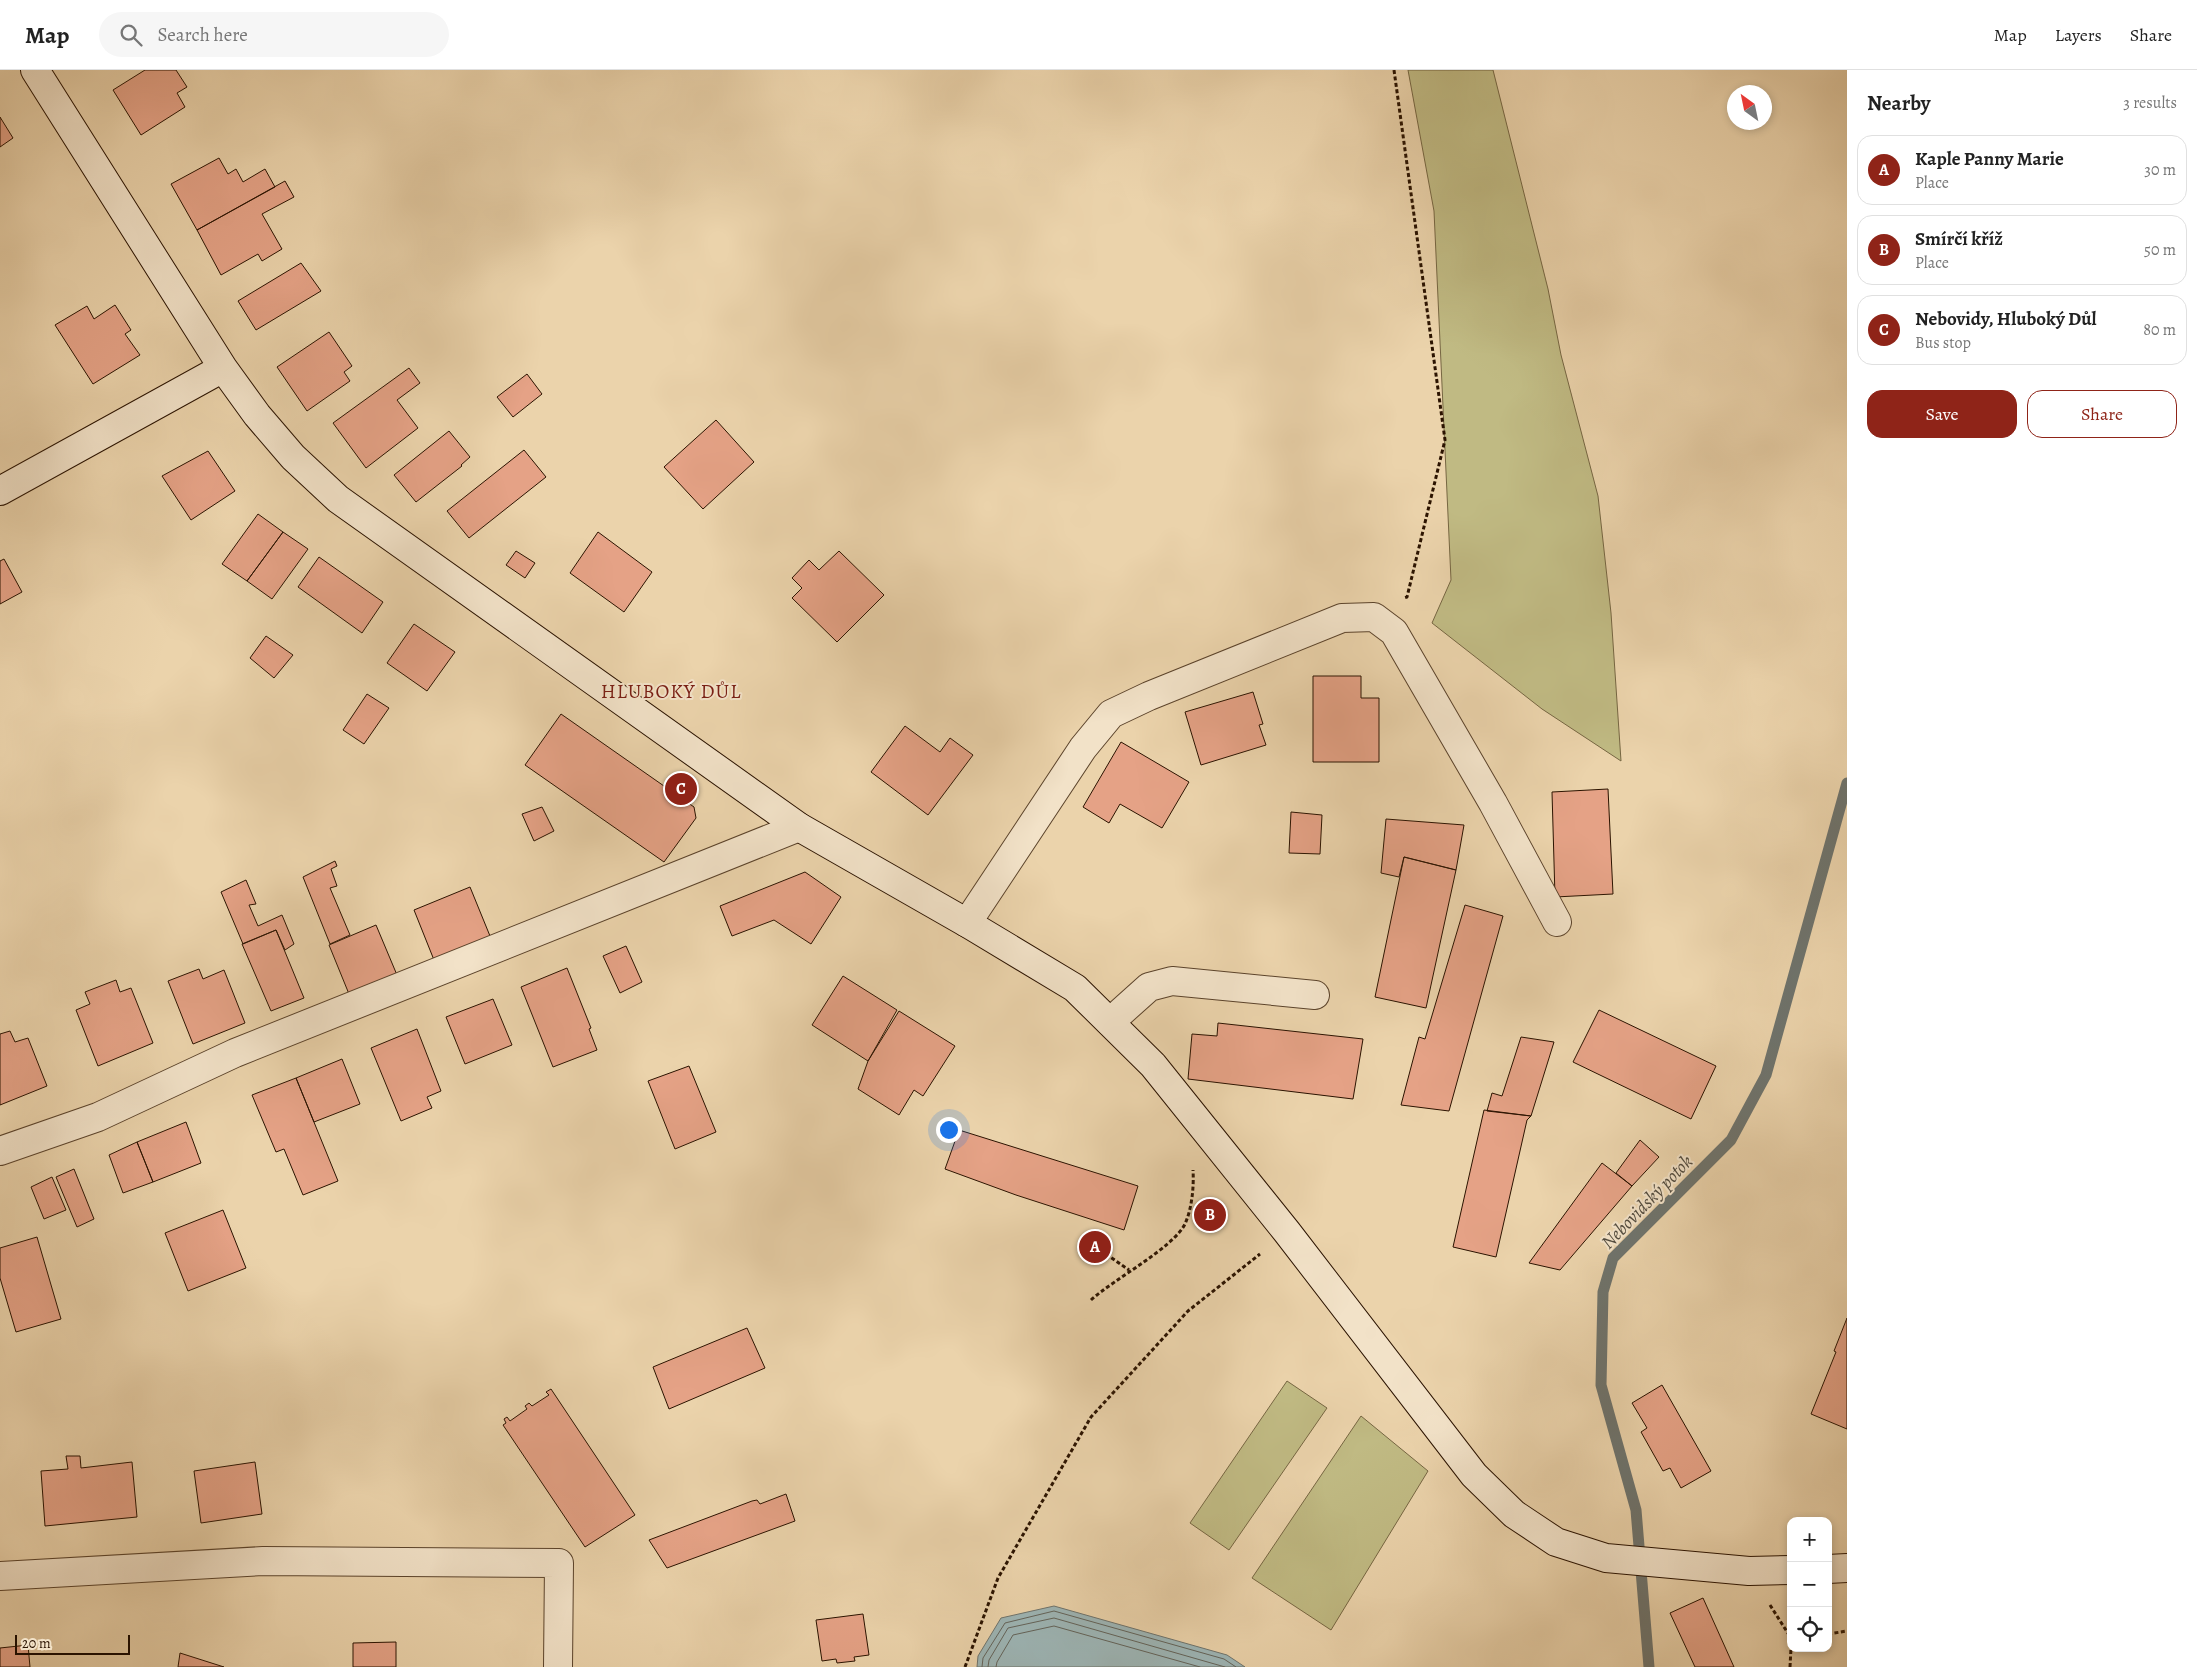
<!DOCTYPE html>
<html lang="en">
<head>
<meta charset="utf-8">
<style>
  :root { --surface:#fff; --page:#f6f6f6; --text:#222; --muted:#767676; --line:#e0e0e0; --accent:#8f2418 }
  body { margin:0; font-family:Alegreya,serif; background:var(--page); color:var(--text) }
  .controls { position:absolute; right:15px; bottom:15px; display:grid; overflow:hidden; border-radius:10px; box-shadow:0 2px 8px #0003 }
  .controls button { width:45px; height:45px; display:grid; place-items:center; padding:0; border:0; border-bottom:1px solid var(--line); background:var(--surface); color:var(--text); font:25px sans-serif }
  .compass { position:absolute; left:1727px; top:15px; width:45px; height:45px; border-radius:50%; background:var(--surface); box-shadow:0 2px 8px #0003; rotate:327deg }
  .scale { position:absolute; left:15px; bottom:12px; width:115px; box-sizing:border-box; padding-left:5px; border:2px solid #2b1300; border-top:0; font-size:14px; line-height:18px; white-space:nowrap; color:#2b1300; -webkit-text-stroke:4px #f2e2c8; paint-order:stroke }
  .you { position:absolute; left:948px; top:1059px; width:18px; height:18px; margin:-12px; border:4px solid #fff; border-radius:50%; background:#1a73e8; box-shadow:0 0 0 8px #1a73e833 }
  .badge { display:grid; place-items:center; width:32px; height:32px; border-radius:50%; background:var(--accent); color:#fff; font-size:16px; font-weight:700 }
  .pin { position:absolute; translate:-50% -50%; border:2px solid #fff; box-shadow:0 1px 5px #0006 }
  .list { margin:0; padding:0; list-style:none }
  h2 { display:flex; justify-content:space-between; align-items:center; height:65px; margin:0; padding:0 20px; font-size:21px }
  h2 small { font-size:16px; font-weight:400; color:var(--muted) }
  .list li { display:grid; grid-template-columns:32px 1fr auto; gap:15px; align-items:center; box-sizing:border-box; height:70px; margin:0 10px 10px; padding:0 10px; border:1px solid var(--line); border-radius:15px }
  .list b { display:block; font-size:19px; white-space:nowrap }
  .list p { margin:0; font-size:16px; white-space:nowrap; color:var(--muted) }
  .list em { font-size:16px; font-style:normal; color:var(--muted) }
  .actions { display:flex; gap:10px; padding:15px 20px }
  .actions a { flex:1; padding:11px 0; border:1px solid var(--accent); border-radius:15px; text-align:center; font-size:18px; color:var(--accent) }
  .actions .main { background:var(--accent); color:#fff }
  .icon { flex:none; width:28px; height:28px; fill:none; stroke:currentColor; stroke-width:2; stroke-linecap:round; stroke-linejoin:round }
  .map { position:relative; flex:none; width:1847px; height:1597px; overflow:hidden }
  header { display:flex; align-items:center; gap:30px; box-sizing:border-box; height:70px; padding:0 25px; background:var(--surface); border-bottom:1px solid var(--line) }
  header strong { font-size:24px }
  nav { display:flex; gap:28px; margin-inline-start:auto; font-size:18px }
  .search { width:350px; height:45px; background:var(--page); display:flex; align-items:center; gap:12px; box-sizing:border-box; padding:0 18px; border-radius:28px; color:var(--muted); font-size:19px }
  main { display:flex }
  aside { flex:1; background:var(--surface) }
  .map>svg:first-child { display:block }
  .green { fill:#c0ba83; stroke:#766642 }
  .water { fill:#9db5b5; stroke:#6f746d }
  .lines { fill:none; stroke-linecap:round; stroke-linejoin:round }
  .shore { stroke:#64645a; stroke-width:1 }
  .stream { stroke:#6f746d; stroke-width:11 }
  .building { fill:#e5a286; stroke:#2b1300 }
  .street-casing { stroke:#5b432b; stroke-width:30 }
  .secondary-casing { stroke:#2b1300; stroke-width:30 }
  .path { stroke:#2b1300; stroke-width:3; stroke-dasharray:4 2.5; stroke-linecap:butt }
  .street { stroke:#f2e2c8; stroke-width:28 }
  .secondary { stroke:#f2e2c8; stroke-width:28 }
  .labels { text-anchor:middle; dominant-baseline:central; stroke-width:4; stroke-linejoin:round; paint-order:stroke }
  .water-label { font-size:19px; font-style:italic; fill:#534c3f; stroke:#f2e2c8 }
  .quarter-label { font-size:20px; letter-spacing:1px; fill:#7a1f14; stroke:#f2e2c8 }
</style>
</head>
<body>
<header>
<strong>Map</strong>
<div class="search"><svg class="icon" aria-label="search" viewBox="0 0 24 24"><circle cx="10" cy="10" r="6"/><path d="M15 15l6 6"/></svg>Search here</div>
<nav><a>Map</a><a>Layers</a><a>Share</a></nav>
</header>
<main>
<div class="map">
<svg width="1847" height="1597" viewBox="0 0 1847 1597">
  <rect width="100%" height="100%" fill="#ebd3ab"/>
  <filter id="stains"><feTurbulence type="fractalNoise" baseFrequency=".004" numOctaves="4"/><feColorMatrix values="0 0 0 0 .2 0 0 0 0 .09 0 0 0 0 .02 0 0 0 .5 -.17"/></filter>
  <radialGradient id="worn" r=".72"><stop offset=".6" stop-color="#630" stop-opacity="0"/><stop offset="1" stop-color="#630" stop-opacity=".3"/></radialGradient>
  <path class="green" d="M1408,0H1493L1548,219L1561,285L1598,426L1611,543L1621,691L1542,639L1432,553L1451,510L1434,141Z
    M1287,1311L1327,1338L1229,1480L1190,1453Z
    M1361,1346L1428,1401L1331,1560L1252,1508Z"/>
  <path class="water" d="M1054,1536L1227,1585L1245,1597H977L978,1586L1001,1548Z"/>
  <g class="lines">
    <path class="shore" d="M982,1597L983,1588L1005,1553L1054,1541L1224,1589L1236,1597
      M988,1597L989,1590L1008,1558L1054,1548L1225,1597
      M996,1597L997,1592L1013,1565L1054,1556L1200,1597"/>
    <path class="stream" d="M1649,1597L1636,1440L1601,1315L1603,1222L1613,1188L1731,1070L1766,1005L1847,713"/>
  </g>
  <path class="building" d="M145,0H176L187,17L177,23L185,37L141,65L113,20Z
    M0,47L13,68L0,77Z
    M219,88L228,104L236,99L243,112L265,99L275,117L197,160L171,114Z
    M285,111L294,127L262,144L282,179L262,191L258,184L221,205L197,160Z
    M301,193L321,221L256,260L238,231Z
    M115,235L131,260L125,264L140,285L93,314L55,255L87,236L94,249Z
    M329,262L352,296L344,302L350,311L307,341L277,297Z
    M409,298L420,313L397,330L418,358L366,398L333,353Z
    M527,304L542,324L513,347L497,327Z
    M716,350L754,392L703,439L664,397Z
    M449,361L470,387L461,395L462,396L416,432L394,405Z
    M524,380L546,407L469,468L447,441Z
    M208,381L235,421L191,450L162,406Z
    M258,444L283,462L247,511L222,494Z
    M283,462L308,479L272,529L247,511Z
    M598,462L652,502L624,542L570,503Z
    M516,481L535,493L525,508L506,495Z
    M839,481L884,525L837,572L792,528L802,518L792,508L809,490L819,500Z
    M319,487L383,532L362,563L298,517Z
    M4,489L22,522L0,534V491Z
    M414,554L455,582L427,621L387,593Z
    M266,566L293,585L274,608L250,588Z
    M1313,606H1361V628H1379V692H1313Z
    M1253,622L1263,654L1259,655L1266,675L1201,695L1185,642Z
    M367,624L389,638L364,674L343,660Z
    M561,644L694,737L696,748L664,792L525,695Z
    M905,656L940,682L950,668L973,685L928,745L871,702Z
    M1121,672L1189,712L1162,758L1120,734L1109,753L1083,737Z
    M1608,719L1613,824L1555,827L1552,722Z
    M542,737L554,761L534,771L522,744Z
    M1291,742L1322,745L1320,784L1289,783Z
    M1386,749L1464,755L1456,800L1404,787L1399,807L1381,803Z
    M1404,787L1456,800L1426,938L1375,927Z
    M335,791L337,796L331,799L337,816L330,818L350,865L330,874L303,807Z
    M805,802L841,827L811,874L774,850L732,866L720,836Z
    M246,810L256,834L249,835L258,856L282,845L294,874L285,880L276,860L243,874L221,822Z
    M470,817L490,866L434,890L414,840Z
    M1465,835L1503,846L1449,1041L1401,1035L1419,967L1425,969Z
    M376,855L397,905L349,924L329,875Z
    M276,860L304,928L271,941L242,874Z
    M626,876L642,912L620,923L603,886Z
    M567,898L591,958L589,959L597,980L553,997L521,917Z
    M199,899L203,909L224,900L245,953L193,974L168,911Z
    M843,906L897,940L868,991L812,955Z
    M116,910L120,922L131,918L153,973L98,996L76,940L90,934L85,922Z
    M493,929L512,975L465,994L446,947Z
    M1599,940L1716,996L1691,1049L1573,992Z
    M899,941L955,976L923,1026L914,1020L899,1045L858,1019L868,991Z
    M1218,953L1363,969L1353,1029L1188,1009L1192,964L1217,966Z
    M417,959L441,1021L427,1027L432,1038L401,1051L371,978Z
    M10,961L15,972L28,968L47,1016L0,1035V964Z
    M1521,967L1554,972L1531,1046L1487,1041L1492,1023L1502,1026Z
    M342,989L360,1034L314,1052L296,1008Z
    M689,996L716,1062L675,1079L648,1011Z
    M296,1008L338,1111L303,1125L284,1079L276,1082L252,1025Z
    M1484,1040L1531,1046L1527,1050L1496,1187L1453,1177Z
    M186,1052L201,1093L153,1112L137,1072Z
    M959,1060L1138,1116L1124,1160L1016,1125L945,1099Z
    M1640,1070L1659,1087L1632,1116L1616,1103Z
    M137,1072L153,1112L123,1123L109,1085Z
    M1602,1093L1632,1116L1560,1200L1529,1193Z
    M74,1099L94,1149L77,1157L56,1107Z
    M52,1107L66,1140L44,1149L31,1117Z
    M223,1140L246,1198L188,1221L165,1163Z
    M37,1167L61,1249L16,1262L0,1208V1178Z
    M1095,1168L1103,1173L1095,1185L1087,1180Z
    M1847,1248V1359L1811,1344L1836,1282L1834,1281Z
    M747,1258L765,1298L669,1339L653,1297Z
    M1662,1315L1711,1401L1681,1418L1670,1398L1663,1401L1641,1362L1647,1358L1632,1333Z
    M551,1319L635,1445L585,1477L503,1355L506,1353L504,1349L507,1347L510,1351L527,1339L525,1336L529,1333L532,1336L549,1325L546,1322Z
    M66,1386H80L81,1398L132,1392L137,1447L45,1456L41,1401L68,1399Z
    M255,1392L262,1444L201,1453L194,1401Z
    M786,1424L795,1451L667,1498L649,1470L752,1431L757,1430L760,1434Z
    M1703,1528L1734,1597H1695L1670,1543Z
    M863,1544L869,1585L854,1587L855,1591L837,1593L836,1589L822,1591L816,1550Z
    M396,1572V1597H353V1573Z
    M28,1575L30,1597H0V1578Z
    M180,1583L224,1597H178Z"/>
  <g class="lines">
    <g class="street-casing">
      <path id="street" d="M967,853L1083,678L1111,644L1149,626L1342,548L1374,547L1394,562L1493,733L1557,852
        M1110,952L1149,917L1172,911L1315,925
        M0,1081L98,1047L235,983L799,757
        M0,1506L263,1491L559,1493L558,1597"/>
    </g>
    <g class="secondary-casing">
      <path id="secondary" d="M35,0L223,298L257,345L293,387L338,429L799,757L967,853L1075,918L1153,995L1287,1162L1474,1405L1514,1444L1556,1472L1606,1488L1749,1501L1791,1500
        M0,421L223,298
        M1828,1499L1847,1498"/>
    </g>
    <path class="path" d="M1394,0L1445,370L1407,527L1404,528
      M1106,1184L1129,1200
      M1091,1230C1114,1209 1173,1178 1185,1154C1192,1138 1194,1117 1193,1100
      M1770,1535L1791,1568
      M1828,1564L1847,1561
      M965,1597L998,1508L1091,1347L1188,1241L1260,1184
      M1790,1597L1791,1578"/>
    <use href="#street" class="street"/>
    <use href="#secondary" class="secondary"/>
  </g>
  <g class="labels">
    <g class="water-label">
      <text transform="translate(1647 1132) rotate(-46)">Nebovidský potok</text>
    </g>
    <g class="quarter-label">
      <text x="671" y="621">HLUBOKÝ DŮL</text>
    </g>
  </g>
  <rect width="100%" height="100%" filter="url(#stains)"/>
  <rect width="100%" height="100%" fill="url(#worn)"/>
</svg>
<div class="controls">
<button>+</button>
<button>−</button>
<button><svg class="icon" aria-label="locate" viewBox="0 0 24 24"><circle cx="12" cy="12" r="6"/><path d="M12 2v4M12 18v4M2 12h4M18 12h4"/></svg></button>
</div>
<svg class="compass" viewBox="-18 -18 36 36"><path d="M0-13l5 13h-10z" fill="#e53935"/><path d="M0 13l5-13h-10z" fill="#767676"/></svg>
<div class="scale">20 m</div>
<div class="you"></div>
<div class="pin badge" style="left:1095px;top:1177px">A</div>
<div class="pin badge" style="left:1210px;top:1145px">B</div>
<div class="pin badge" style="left:681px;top:719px">C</div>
</div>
<aside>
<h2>Nearby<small>3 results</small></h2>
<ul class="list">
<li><span class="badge">A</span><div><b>Kaple Panny Marie</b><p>Place</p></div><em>30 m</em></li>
<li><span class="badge">B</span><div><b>Smírčí kříž</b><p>Place</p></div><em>50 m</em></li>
<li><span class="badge">C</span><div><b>Nebovidy, Hluboký Důl</b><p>Bus stop</p></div><em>80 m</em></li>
</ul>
<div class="actions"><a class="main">Save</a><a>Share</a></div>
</aside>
</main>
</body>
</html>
